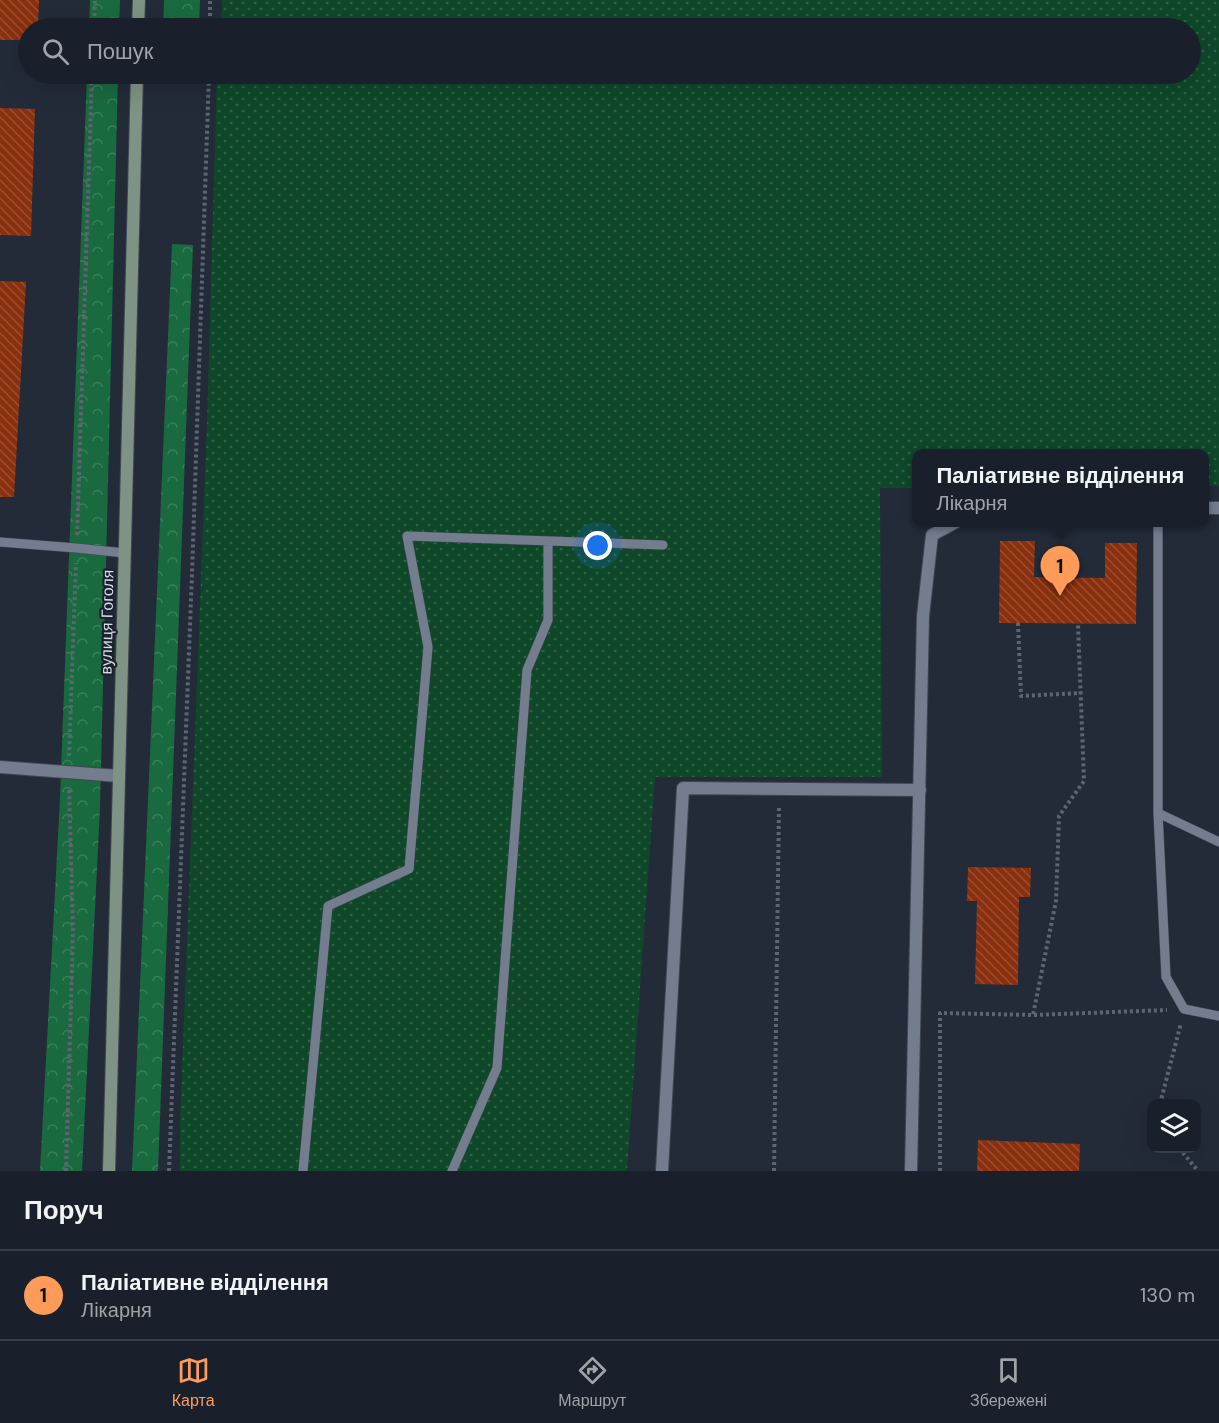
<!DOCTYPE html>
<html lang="uk">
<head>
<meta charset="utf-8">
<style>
  :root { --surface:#1a202b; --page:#232833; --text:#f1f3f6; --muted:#9fa3a9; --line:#383e47; --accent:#fe9b59 }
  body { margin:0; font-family:"DM Sans",sans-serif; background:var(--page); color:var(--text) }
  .controls { position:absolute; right:18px; bottom:18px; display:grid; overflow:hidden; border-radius:12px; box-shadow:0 6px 24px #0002 }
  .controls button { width:54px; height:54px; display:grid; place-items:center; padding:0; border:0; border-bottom:2px solid var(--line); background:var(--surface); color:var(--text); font:30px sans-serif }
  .you { position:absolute; left:598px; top:546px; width:21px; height:21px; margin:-15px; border:4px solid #fff; border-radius:50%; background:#1a73e8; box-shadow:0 0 0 9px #1a73e833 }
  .badge { display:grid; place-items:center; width:39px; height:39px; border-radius:50%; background:var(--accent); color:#111; font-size:20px; font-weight:700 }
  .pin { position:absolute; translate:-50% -50px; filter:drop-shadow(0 2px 3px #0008) }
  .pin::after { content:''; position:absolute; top:32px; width:21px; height:18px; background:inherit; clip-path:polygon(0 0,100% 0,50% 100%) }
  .popup { position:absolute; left:912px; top:449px; width:297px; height:78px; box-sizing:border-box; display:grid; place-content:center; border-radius:12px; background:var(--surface); filter:drop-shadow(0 2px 4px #0005); font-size:20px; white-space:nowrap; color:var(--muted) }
  .popup b { font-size:22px; color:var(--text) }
  .popup::after { content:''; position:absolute; left:50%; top:100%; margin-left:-12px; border:12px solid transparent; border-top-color:var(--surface) }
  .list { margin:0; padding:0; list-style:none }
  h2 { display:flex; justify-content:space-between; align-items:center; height:78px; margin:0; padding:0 24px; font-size:26px }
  h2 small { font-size:20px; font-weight:400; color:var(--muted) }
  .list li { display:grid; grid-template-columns:39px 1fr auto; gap:18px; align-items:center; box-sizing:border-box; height:90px; padding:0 24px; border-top:2px solid var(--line) }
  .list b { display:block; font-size:22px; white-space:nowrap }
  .list p { margin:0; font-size:20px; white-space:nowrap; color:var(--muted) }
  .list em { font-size:20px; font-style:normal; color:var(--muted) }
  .icon { flex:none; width:33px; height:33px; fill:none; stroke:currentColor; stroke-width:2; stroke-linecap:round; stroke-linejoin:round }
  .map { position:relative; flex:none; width:1219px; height:1171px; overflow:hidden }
  .search { position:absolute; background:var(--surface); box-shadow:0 6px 24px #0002; left:18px; right:18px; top:18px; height:66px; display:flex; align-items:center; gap:15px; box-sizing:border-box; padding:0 21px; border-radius:33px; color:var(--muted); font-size:22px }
  .sheet { height:168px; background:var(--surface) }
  nav { display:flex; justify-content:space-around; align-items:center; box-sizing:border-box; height:84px; border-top:2px solid var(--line); background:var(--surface); font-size:16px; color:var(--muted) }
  nav a { display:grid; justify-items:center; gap:3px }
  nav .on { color:var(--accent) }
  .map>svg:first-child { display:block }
  .grass { fill:url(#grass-dots) }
  .forest { fill:url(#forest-crowns) }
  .building { fill:url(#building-back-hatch) }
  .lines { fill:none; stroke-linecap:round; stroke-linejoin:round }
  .lane-casing { stroke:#414753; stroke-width:10 }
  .street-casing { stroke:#414753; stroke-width:14 }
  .secondary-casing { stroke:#414753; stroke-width:14 }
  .path { stroke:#5e6571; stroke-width:4; stroke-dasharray:3 3; stroke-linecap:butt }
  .lane { stroke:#747d8e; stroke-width:9 }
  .street { stroke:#747d8e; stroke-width:12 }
  .secondary { stroke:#7e9383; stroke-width:12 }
  .labels { text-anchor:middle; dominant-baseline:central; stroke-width:4.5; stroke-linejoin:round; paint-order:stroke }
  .street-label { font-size:16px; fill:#d7dce6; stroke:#1a212f }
</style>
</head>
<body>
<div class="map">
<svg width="1219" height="1171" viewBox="0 0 1219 1171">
  <defs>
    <pattern id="grass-dots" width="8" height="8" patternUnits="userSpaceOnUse" patternTransform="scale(1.5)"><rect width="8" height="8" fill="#0e4829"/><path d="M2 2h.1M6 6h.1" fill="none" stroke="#306248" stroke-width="1.8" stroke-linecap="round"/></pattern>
    <pattern id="forest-crowns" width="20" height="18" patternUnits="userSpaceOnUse" patternTransform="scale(1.5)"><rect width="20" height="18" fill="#196a3f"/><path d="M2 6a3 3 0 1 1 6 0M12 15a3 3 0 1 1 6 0" fill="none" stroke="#3a7f5b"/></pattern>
    <pattern id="building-back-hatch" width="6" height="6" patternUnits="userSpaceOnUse" patternTransform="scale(1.5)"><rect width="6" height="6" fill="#8a300e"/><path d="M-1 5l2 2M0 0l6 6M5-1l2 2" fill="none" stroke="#9a4d31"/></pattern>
  </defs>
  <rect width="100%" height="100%" fill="#232b39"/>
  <path class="grass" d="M222,0H1219V486H1204V454H916V488H880L882,777H655L627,1171H180V1124L207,424L217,74H1190V28H219L222,11Z"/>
  <path class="forest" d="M90,0H120L119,28H89Z
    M164,0H200L199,28H163Z
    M87,74H118L100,808L82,1171H40L60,799Z
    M172,244L193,245L158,1171H132Z"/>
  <path class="building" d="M0,0H39L38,28H28V40H0Z
    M0,108L35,109L31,236L0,235Z
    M0,281L26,282L14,497H0Z
    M1000,541H1035L1034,577L1105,578V543H1137L1136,624L999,623Z
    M968,867L1031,868L1030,897H1019L1018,985L975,984L977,901H967Z
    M978,1140L1080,1144L1079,1171H977Z"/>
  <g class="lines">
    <g class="lane-casing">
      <path id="lane" d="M1158,522V813L1219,842
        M0,542L76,548L125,553
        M1158,813L1166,977L1184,1009L1219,1016
        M303,1171L328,906L409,869L428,647L407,536L663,545
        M452,1171L497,1068L527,670L548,620V541"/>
    </g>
    <g class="street-casing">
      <path id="street" d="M1204,508H1219
        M0,767L119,776
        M662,1171L683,788L920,790
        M911,1171L923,616L932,535L956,522"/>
    </g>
    <g class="secondary-casing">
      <path id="secondary" d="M138,28L139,0
        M109,1171L137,74"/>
    </g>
    <path class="path" d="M94,28L95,0
      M210,28V0
      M77,535L92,74
      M1018,623L1021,696L1081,693
      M69,756L76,563
      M1034,1015L1167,1010
      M1160,1104L1181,1023
      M1179,1148L1198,1171
      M66,1171L73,932L69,788
      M169,1171L192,574L209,74
      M774,1171L779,805
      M940,1171V1013L1033,1015L1056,901L1059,816L1084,781L1078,624"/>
    <use href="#lane" class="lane"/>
    <use href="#street" class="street"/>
    <use href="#secondary" class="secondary"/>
  </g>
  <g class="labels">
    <g class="street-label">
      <text transform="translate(107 622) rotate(-89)">вулиця Гоголя</text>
    </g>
  </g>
</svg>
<div class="controls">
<button><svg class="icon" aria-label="layers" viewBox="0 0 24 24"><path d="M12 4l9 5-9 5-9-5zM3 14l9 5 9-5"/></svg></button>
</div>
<div class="you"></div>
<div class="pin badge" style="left:1060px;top:596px">1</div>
<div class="popup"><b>Паліативне відділення</b>Лікарня</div>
<div class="search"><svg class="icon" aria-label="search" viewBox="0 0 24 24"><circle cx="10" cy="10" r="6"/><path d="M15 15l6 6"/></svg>Пошук</div>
</div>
<section class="sheet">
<h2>Поруч<small></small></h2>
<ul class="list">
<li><span class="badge">1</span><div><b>Паліативне відділення</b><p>Лікарня</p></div><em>130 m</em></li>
</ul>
</section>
<nav>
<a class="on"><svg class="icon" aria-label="map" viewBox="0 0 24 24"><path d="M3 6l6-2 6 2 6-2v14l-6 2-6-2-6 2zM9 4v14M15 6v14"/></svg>Карта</a>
<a><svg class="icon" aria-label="directions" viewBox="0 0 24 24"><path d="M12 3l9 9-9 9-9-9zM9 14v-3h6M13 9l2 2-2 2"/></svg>Маршрут</a>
<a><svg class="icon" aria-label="saved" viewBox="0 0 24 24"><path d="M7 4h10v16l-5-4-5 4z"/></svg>Збережені</a>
</nav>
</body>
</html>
